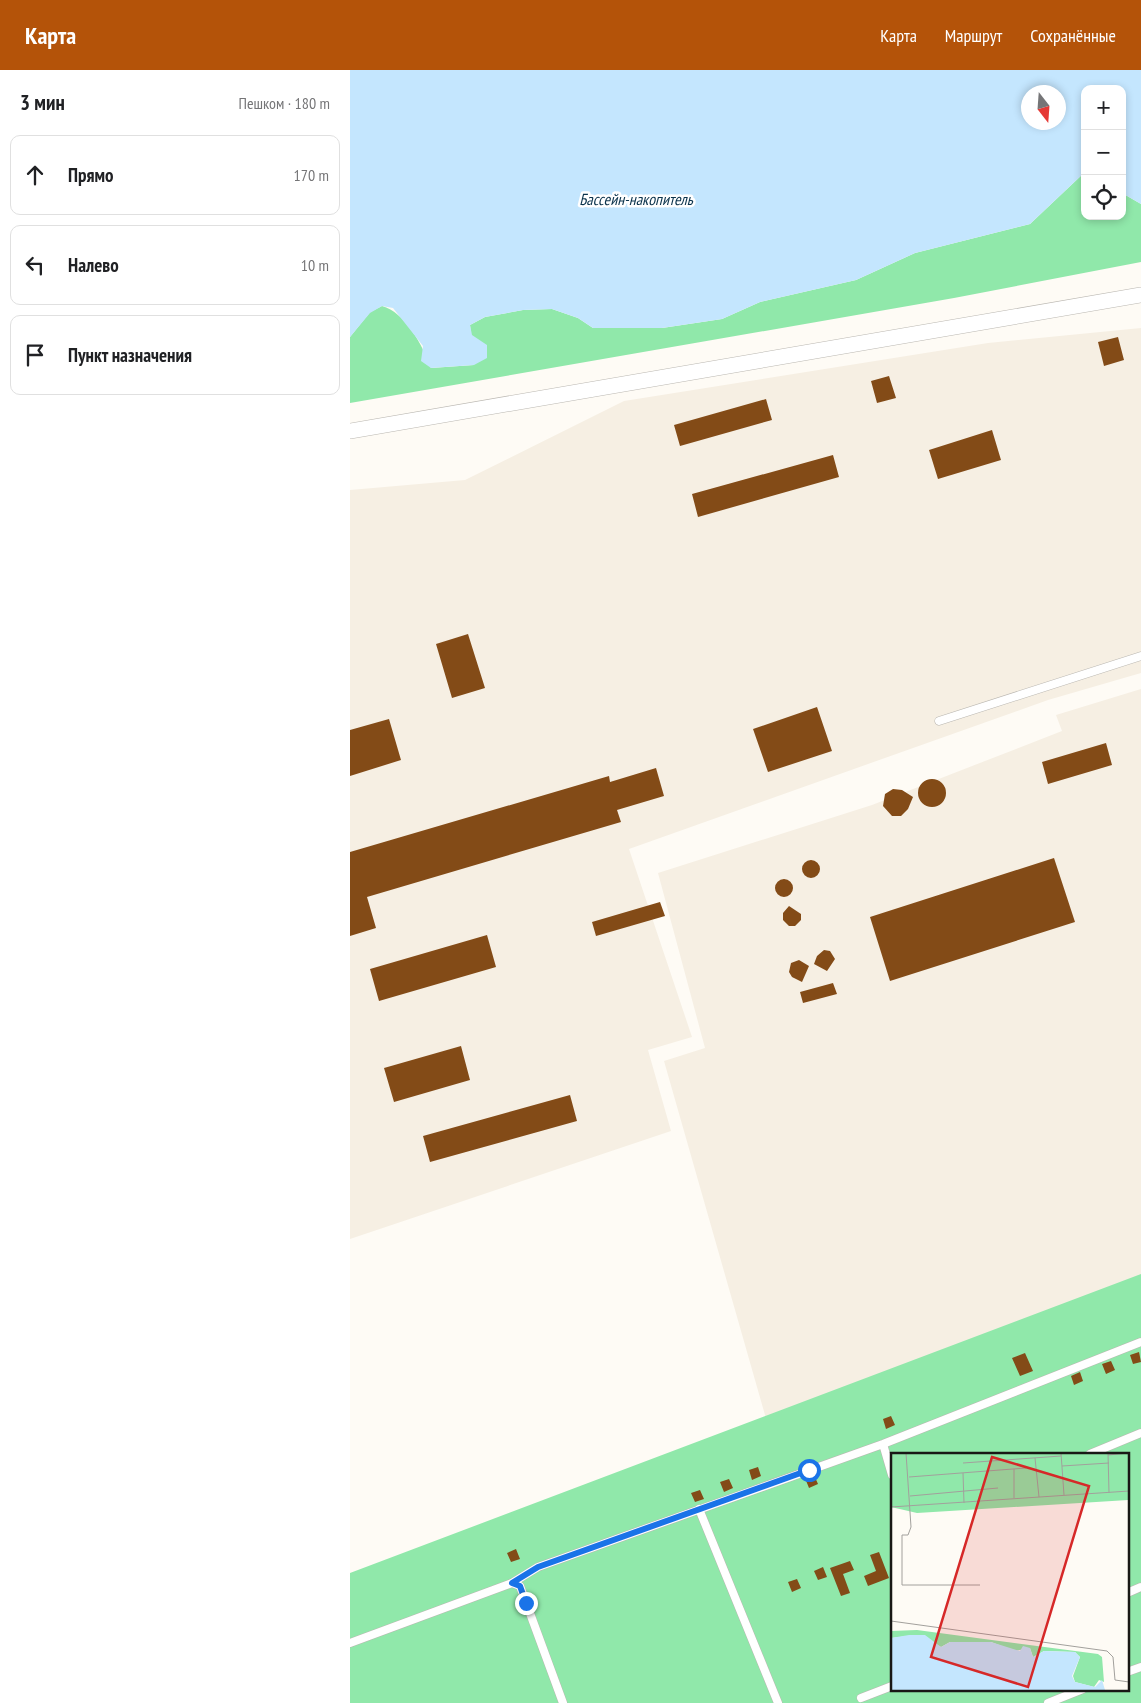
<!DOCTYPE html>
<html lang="ru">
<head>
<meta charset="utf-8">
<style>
  :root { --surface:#fff; --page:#f6f6f6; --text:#202124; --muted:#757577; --line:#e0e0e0; --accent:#b45309 }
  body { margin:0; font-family:"PT Sans Narrow",sans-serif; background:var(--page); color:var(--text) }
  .controls { position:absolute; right:15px; top:15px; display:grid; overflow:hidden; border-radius:10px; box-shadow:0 2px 8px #0003 }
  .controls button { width:45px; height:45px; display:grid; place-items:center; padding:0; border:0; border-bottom:1px solid var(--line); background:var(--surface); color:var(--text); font:25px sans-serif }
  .compass { position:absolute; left:671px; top:15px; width:45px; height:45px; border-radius:50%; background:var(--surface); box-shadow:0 2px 8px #0003; rotate:163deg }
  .stop { position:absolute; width:15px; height:15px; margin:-11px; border:4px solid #1a73e8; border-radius:50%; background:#fff }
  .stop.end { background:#1a73e8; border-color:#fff; box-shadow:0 1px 5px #0008 }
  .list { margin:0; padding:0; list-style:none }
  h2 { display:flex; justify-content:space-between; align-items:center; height:65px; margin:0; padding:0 20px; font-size:21px }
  h2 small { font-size:16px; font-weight:400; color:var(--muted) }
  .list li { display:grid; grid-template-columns:32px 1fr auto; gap:15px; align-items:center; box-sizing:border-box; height:80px; margin:0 10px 10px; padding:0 10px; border:1px solid var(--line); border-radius:10px }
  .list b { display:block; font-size:19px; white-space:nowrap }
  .list em { font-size:16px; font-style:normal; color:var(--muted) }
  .icon { flex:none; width:28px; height:28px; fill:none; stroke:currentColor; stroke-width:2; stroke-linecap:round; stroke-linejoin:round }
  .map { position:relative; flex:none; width:791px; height:1633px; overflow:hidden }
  header { display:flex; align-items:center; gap:30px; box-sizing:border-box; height:70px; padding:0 25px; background:var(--accent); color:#fff }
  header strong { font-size:24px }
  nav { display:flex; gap:28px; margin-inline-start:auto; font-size:18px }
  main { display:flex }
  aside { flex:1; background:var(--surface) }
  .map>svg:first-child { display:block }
  .built { fill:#f6efe3 }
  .green { fill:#90e8aa; fill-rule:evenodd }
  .water { fill:#c4e6fe; fill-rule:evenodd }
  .building { fill:#834b17 }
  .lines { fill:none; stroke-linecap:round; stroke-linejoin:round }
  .lane-casing { stroke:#bab7b1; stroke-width:9 }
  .street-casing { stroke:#bab7b1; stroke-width:16 }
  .lane { stroke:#fff; stroke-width:8 }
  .street { stroke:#fff; stroke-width:15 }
  .route { stroke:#1a73e8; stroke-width:6 }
  .labels { text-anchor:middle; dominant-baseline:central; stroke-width:5; stroke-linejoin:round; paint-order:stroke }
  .water-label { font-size:16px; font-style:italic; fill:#0b334c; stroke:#fff }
  .inset-road { fill:none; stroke:#a2a09c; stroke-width:1 }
  .view { fill:#d62828; fill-opacity:0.15; stroke:#d62828; stroke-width:2.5 }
  .inset-edge { fill:none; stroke:#191816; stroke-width:2.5 }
</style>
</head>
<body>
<header>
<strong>Карта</strong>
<nav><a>Карта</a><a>Маршрут</a><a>Сохранённые</a></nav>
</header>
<main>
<aside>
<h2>3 мин<small>Пешком · 180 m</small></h2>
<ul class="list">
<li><svg class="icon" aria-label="ahead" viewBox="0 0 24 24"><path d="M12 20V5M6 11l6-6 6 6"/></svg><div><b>Прямо</b></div><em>170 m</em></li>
<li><svg class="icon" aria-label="left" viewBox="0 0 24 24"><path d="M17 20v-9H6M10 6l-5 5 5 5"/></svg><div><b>Налево</b></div><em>10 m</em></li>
<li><svg class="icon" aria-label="arrive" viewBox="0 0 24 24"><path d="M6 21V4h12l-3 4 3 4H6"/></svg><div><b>Пункт назначения</b></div></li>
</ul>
</aside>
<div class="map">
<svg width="791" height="1633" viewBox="0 0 791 1633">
  <rect width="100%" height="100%" fill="#fefbf5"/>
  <path class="built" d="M791,258V603L698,630L279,779L342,967L298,980L321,1061L0,1169V420L115,410L274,331L638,273Z
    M791,619V1211L417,1352L314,991L355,978L308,803L522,735L712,661L706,645Z"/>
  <path class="green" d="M735,102V146H772V123L791,134V192L604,228L0,333V267L20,242L32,236C55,242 73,276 81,298L124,295L120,255L135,247L173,240L202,239L228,248L243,258H312L372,249L410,232L506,210L565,183L680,154Z
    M791,1204V1633H0V1503ZM542,1384H777V1619H542Z"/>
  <path class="water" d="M0,0H791V134L772,123V19H735V102L680,154L565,183L506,210L410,232L372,249L312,258H243L228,248L202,239L173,240L135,247L120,255L122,265L137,275V288L124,295L95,297L81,298L71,291L73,276L43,238L32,236L20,243L0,267ZM678,22H708V52H678Z"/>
  <path class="building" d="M768,267L774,290L754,296L748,272Z
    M539,306L546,328L527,333L521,311Z
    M416,329L422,350L330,376L324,355Z
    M642,360L651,390L588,409L579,380Z
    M483,385L489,407L348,447L342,424Z
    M118,564L135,618L102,628L86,574Z
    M467,637L482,681L418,702L403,659Z
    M39,649L51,690L0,706V660Z
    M756,673L762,695L698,714L692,692Z
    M306,698L314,726L267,740L271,752L17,827L26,858L0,866V782L259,706L260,712Z
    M568 723a14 14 0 1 1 28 0a14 14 0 1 1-28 0Z
    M543,719L552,720L563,727L558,739L551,746H542L533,736L535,724Z
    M704,788L725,852L540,911L520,847Z
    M452 799a9 9 0 1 1 18 0a9 9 0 1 1-18 0Z
    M425 818a9 9 0 1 1 18 0a9 9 0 1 1-18 0Z
    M310,832L315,846L246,866L242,852Z
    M439,836L451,844V850L445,856H439L433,850V843Z
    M137,865L146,897L29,931L20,899Z
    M474,880L480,881L485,889L477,901L464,894L467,886Z
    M449,890L459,896L452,912L442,907L439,902L441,893Z
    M483,913L487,924L453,933L450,922Z
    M111,976L120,1010L44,1032L34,998Z
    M220,1025L227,1051L80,1092L73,1066Z
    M789,1282L791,1292L783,1294L780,1285Z
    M675,1283L683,1301L670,1306L662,1288Z
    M761,1291L765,1300L756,1304L752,1294Z
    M730,1302L733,1311L724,1315L721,1306Z
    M541,1346L545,1355L536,1359L533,1349Z
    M408,1397L411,1406L402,1410L399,1400Z
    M464,1405L468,1414L459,1418L455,1408Z
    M379,1409L383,1418L374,1422L370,1412Z
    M350,1420L354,1429L345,1432L341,1423Z
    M166,1479L170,1489L161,1492L157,1483Z
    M529,1482L539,1508L518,1516L514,1506L526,1501L520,1485Z
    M500,1491L504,1500L493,1504L500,1523L491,1526L480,1498Z
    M473,1497L477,1507L468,1510L464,1501Z
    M447,1509L451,1518L442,1522L438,1512Z"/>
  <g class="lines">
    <g class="lane-casing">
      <path id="lane" d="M589,651L791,586
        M533,1374L542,1405
        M740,1384L791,1363
        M349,1439L428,1633
        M162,1513L170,1516L213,1633
        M777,1523L791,1517
        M0,1573L162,1513L188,1497L533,1374L791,1272
        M777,1602L791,1597
        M511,1628L542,1616
        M698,1633L733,1619"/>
    </g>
    <g class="street-casing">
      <path id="street" d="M0,361L791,225"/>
    </g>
    <use href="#lane" class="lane"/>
    <use href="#street" class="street"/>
  </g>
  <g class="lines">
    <path class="route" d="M176,1533L170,1516L162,1513L188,1497L459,1400"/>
  </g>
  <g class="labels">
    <g class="water-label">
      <text x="286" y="129">Бассейн-накопитель</text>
    </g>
  </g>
  <g transform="translate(541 1383)">
    <rect width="238" height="238" fill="#fefbf5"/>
    <path d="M237,0V47L26,60L0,54V1ZM26,177L207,201L211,204L213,229L208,227L203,234L184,229L182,223L189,204L184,199L153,198L142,204L139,195L124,198L100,189H59L50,194L26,182L0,185V178Z" fill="#90e8aa"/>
    <path d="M18,182H34L50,194L59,189H100L129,198L132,193L139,195L142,204L153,198L184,199L189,204L181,223L184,229L204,234L211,227L214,237H222H0V185Z" fill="#c4e6fe"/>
    <path class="inset-road" d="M15,0L20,74M170,0L173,42M217,0L218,40M217,2L237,0M144,5L148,44M72,10L170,3M171,13L218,10M72,20L73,50M18,24L135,15M19,43L107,35M123,45V16M0,54L238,38M20,74L17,82H11V132H89M0,168L216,198L222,204L224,227L238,229"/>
    <path class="view" d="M101,4L198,33L137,234L40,204Z"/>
    <rect width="238" height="238" class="inset-edge"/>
  </g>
</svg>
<div class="controls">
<button>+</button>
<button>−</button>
<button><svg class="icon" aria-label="locate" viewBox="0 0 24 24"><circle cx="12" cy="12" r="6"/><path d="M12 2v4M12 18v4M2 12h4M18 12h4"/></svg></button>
</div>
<svg class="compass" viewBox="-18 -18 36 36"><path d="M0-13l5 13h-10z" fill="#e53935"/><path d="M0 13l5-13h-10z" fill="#757577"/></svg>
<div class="stop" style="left:459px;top:1400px"></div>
<div class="stop end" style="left:176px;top:1533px"></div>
</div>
</main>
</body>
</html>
